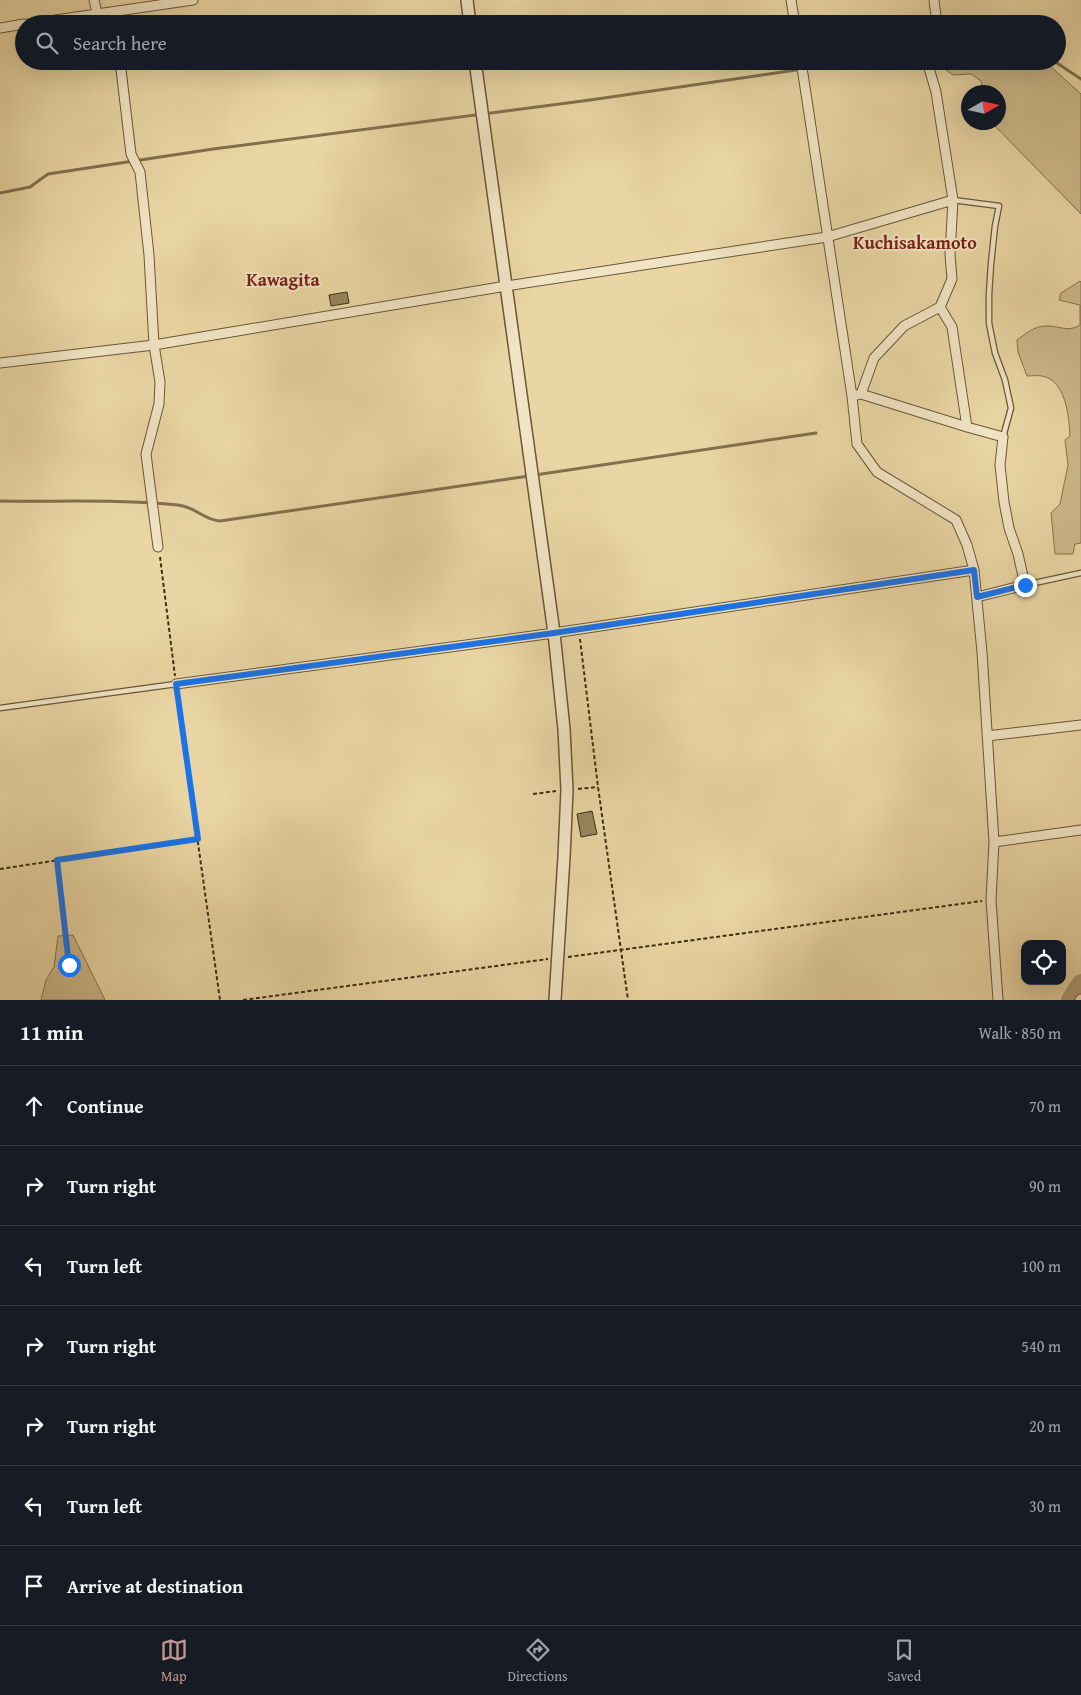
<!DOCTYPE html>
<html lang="en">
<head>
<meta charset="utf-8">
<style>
  :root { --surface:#171b24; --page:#20242c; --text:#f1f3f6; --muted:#9ea1a6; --line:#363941; --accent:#c59692 }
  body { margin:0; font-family:"Gentium Book Plus",serif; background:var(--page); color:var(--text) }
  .controls { position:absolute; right:15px; bottom:15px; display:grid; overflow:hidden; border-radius:10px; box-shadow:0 5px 20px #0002 }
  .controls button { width:45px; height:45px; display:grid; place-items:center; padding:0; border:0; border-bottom:1px solid var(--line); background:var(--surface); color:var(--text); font:25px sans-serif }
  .compass { position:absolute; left:961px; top:85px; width:45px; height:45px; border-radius:50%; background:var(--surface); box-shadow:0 5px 20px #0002; rotate:81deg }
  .stop { position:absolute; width:15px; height:15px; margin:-11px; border:4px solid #1a73e8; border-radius:50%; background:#fff }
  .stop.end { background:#1a73e8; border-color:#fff; box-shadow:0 1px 5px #0008 }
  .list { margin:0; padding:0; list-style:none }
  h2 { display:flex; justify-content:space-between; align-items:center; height:65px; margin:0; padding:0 20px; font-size:21px }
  h2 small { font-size:16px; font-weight:400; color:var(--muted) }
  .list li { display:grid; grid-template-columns:32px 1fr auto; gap:15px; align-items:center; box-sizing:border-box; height:80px; padding:0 20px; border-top:1px solid var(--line) }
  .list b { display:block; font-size:19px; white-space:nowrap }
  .list em { font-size:16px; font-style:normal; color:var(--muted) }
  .icon { flex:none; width:28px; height:28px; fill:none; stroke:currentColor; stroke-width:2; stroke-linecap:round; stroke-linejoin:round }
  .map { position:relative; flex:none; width:1081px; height:1000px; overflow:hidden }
  .search { position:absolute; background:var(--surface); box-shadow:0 5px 20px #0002; left:15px; right:15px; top:15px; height:55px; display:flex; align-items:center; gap:12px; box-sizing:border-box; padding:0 18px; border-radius:28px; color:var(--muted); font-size:19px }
  .sheet { height:625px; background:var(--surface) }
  nav { display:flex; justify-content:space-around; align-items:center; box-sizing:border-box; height:70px; border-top:1px solid var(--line); background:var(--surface); font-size:14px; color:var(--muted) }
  nav a { display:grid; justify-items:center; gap:2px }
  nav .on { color:var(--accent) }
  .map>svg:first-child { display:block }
  .green { fill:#cdb98b; stroke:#86734f }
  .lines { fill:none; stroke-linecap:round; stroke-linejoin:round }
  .stream { stroke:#83704d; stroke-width:3 }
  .river { stroke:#b09d73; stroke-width:18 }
  .building { fill:#98855e; stroke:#3f2d13 }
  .service-casing { stroke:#6a5737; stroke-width:7 }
  .minor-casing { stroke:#6a5737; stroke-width:11 }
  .tertiary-casing { stroke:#6a5737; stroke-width:14 }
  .path { stroke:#3f2d13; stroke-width:2; stroke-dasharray:4 2.5; stroke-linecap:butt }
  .service { stroke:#f1e4c4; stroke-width:4.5 }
  .minor { stroke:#f1e4c4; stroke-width:9 }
  .tertiary { stroke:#f1e4c4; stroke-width:11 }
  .route { stroke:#1a73e8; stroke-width:6 }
  .labels { text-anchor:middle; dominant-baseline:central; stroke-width:4; stroke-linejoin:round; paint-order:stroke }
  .quarter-label { font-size:18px; font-weight:bold; fill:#7a1f14; stroke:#f1e4c4 }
</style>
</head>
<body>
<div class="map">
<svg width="1081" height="1000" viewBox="0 0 1081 1000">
  <rect width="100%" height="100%" fill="#ead6a4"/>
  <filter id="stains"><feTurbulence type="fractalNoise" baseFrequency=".004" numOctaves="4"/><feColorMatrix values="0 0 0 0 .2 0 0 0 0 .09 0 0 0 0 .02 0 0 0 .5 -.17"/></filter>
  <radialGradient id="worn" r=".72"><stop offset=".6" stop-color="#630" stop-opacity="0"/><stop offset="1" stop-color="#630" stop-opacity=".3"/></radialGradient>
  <path class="green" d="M943,61H1038L1049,65L1081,94V214L992,123L998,122V92H983L981,81L971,74L953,75L946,70Z
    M1080,281L1081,282V543L1075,544L1073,554H1055L1051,513L1060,504L1068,465L1065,440L1070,436C1069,417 1066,380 1042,376C1037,375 1032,376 1027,376L1018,352L1017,340C1025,334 1035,326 1045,326C1058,325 1068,333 1080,325V305L1059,300L1061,293Z
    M73,935L105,1000H41L46,980L54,967L58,936Z"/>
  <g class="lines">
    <path class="stream" d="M1054,61L1081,79
      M0,193L30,187L48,174L213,149L590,100L796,70L824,61
      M535,475L816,433
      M0,501C59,502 119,499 178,505C196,507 204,520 220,521L529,476"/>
    <path class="river" d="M1070,1000L1081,983"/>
  </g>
  <path class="building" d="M347,292L349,303L331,306L329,295Z
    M592,811L597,834L581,837L577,814Z"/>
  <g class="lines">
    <g class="service-casing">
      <path id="service" d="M953,200L999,206L995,226L991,264L989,294V323L995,353L1005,380L1011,408L1003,437
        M1025,585L1081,573
        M0,708L176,684"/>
    </g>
    <g class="minor-casing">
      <path id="minor" d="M94,0L97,13L102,24
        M791,0L795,24
        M934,0L937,24
        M28,24L193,0
        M0,28L24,24
        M120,61L131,154L140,172L149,255L154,345L160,382L159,404L146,454L158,547
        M801,61L852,396L857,444L877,472L956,520L967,545L974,570L982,652L994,842L991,900L998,1000
        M940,307L952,327L967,427
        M0,363L154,345L506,286L827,237L953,200
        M861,394L874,358L904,326L940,307L952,279L950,255L953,200L936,92L927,61
        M857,395L861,394L967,427L1003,437L1000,465L1004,502L1009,528L1018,554L1025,585L977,597
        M176,684L554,633L974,570
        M987,736L1081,725
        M994,842L1081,830
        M1080,1000L1081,999"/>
    </g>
    <g class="tertiary-casing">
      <path id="tertiary" d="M467,0L470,24
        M475,61L554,633L564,729L567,790L564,857L555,1000"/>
    </g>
    <path class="path" d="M160,557L175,676
      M580,639L598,787L628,1000
      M177,693L220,1000
      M578,789L598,787
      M533,794L556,791
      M57,860L69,965
      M0,869L198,839
      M568,957L982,901
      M243,1000L548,959"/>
    <use href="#service" class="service"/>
    <use href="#minor" class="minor"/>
    <use href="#tertiary" class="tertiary"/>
  </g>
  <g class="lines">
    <path class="route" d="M69,965L57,860L198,839L176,684L554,633L974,570L977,597L1025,585"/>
  </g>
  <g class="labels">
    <g class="quarter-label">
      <text x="915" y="242">Kuchisakamoto</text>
      <text x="283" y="279">Kawagita</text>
    </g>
  </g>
  <rect width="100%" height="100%" filter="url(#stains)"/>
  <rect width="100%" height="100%" fill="url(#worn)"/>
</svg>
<div class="controls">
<button><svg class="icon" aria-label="locate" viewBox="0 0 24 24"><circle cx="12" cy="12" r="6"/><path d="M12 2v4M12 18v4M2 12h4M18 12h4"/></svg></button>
</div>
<svg class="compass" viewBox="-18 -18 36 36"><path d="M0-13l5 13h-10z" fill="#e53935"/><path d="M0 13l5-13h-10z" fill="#9ea1a6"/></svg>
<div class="stop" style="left:69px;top:965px"></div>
<div class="stop end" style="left:1025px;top:585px"></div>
<div class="search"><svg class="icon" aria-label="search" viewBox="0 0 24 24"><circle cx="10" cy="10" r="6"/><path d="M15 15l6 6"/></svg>Search here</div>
</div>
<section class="sheet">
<h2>11 min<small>Walk · 850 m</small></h2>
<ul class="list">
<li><svg class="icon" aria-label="ahead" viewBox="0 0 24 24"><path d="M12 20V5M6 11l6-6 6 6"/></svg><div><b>Continue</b></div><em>70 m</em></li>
<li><svg class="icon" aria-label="right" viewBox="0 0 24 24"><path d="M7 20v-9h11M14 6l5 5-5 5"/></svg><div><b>Turn right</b></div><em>90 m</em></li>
<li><svg class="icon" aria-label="left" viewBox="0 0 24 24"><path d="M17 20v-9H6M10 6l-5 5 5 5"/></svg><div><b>Turn left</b></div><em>100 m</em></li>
<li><svg class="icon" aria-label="right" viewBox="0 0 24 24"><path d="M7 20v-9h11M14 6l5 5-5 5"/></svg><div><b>Turn right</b></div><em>540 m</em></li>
<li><svg class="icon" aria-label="right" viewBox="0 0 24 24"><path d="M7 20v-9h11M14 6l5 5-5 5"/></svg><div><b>Turn right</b></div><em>20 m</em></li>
<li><svg class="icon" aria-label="left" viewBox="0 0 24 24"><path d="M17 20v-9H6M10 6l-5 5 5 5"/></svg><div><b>Turn left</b></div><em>30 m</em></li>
<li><svg class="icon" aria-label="arrive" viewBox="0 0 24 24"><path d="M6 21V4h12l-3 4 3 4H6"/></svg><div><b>Arrive at destination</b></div></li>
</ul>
</section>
<nav>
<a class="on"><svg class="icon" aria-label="map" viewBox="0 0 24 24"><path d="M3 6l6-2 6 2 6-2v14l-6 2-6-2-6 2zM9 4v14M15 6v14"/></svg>Map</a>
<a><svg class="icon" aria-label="directions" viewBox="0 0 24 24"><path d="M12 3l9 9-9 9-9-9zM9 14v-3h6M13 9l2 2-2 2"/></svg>Directions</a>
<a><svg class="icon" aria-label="saved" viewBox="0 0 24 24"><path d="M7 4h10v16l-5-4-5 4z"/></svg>Saved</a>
</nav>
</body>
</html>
